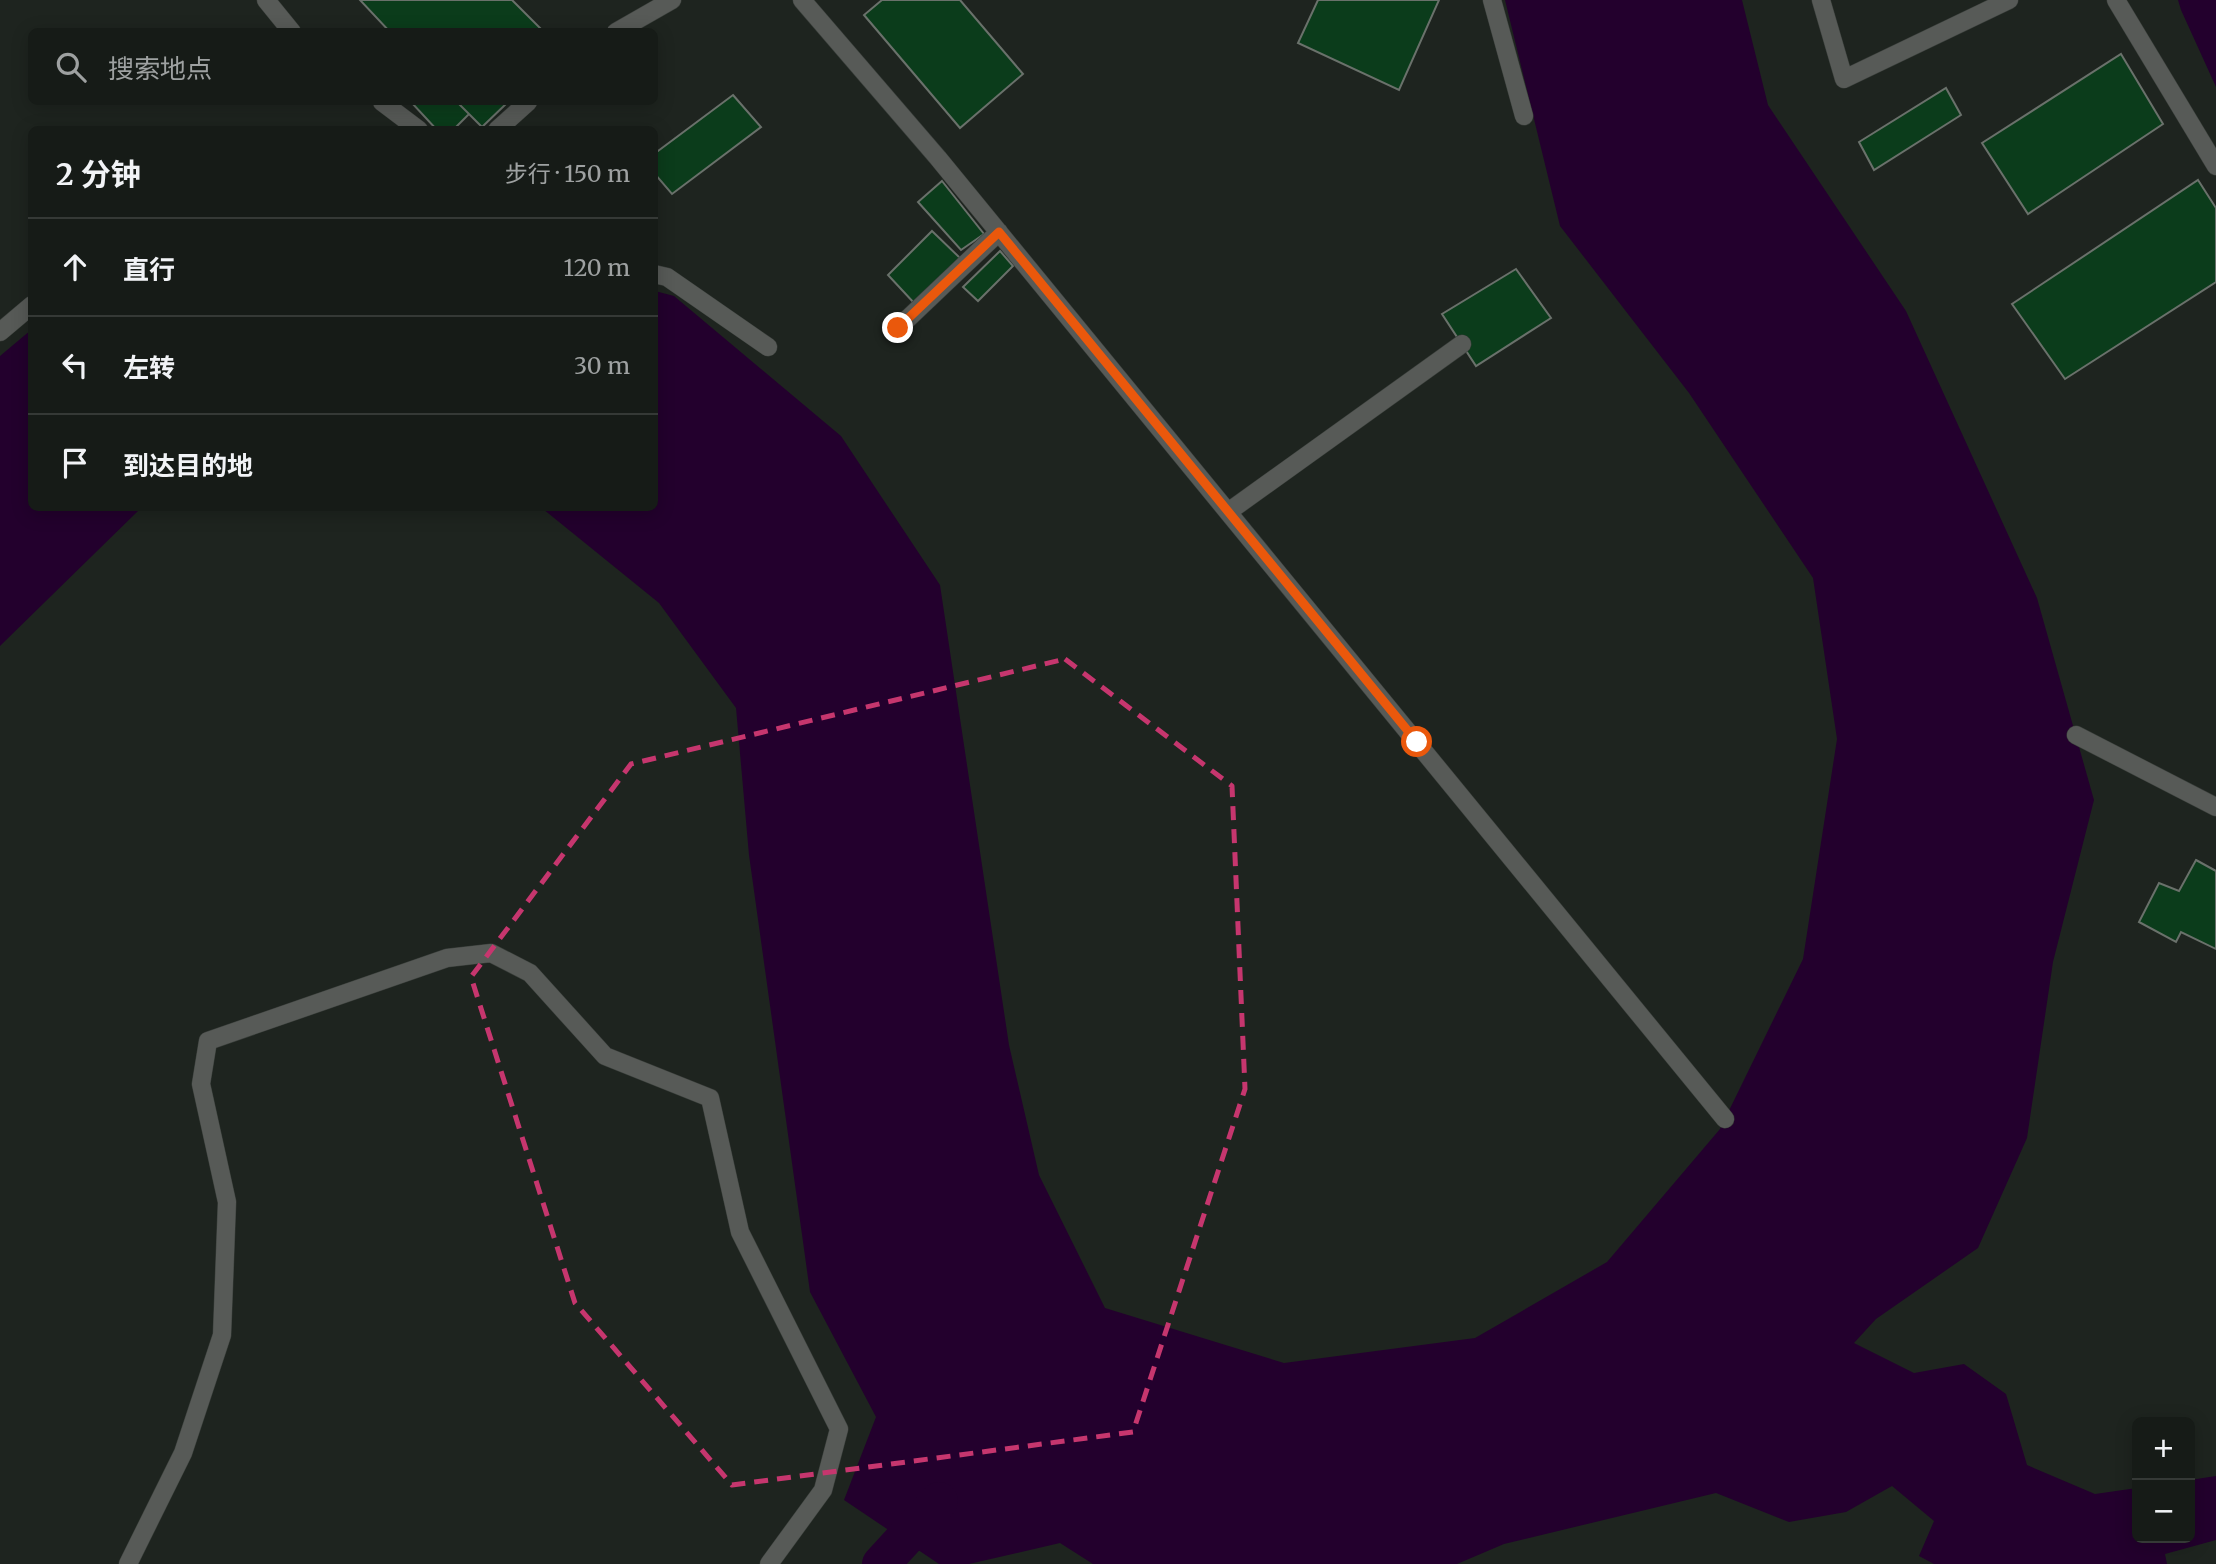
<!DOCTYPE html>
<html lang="zh">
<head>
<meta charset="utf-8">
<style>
  :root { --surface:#161b17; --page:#232824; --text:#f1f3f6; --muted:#9ea1a1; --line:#353936 }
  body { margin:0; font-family:Merriweather,"Noto Sans SC",serif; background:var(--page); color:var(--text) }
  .controls { position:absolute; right:21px; bottom:21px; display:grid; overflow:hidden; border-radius:10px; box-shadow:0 4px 18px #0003 }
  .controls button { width:63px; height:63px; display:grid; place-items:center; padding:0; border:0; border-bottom:2px solid var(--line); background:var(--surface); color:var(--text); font:35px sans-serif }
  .stop { position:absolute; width:21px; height:21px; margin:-16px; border:5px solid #ea580c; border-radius:50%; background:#fff }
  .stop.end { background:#ea580c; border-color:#fff; box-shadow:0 2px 7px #0008 }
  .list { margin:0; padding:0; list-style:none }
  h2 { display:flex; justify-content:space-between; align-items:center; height:91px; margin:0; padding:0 28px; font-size:30px }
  h2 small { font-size:23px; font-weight:400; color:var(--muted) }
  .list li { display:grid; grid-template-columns:46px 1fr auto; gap:21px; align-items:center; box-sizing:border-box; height:98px; padding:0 28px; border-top:2px solid var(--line) }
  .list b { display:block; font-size:26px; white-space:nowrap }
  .list em { font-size:23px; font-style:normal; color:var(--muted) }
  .icon { flex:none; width:38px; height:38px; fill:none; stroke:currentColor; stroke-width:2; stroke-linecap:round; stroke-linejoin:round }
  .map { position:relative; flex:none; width:2216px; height:1564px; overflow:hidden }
  .search { position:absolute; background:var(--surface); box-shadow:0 4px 18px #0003; left:28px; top:28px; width:630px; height:77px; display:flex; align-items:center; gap:18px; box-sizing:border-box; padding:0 24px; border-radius:10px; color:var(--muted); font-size:26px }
  .panel { position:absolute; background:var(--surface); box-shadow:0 4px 18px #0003; left:28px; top:126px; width:630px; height:385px; border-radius:10px }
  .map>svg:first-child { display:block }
  .water { fill:#23002d }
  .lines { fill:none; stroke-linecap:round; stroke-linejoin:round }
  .canal { stroke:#23002d; stroke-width:38 }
  .building { fill:#0b3c1b; stroke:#6a716b; stroke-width:2 }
  .minor-casing { stroke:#393e3a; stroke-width:19 }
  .tertiary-casing { stroke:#393e3a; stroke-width:19 }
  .minor { stroke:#575a57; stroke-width:18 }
  .tertiary { stroke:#575a57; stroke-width:18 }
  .route { stroke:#ea580c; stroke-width:9 }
  .marked { fill:none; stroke:#c6366e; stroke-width:5; stroke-dasharray:14 9; stroke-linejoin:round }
</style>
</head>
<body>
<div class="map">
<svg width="2216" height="1564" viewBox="0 0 2216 1564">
  <rect width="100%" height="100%" fill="#1e241f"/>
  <path class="water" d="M1505,0H1742L1768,105L1906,311L2037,598L2094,800L2053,962L2027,1138L1978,1248L1876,1319L1854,1343L1914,1373L1964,1364L2006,1394L2027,1465L2095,1494L2137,1488V1538H2190V1480L2216,1476V1540L2165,1554L2167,1564H1934L1919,1556L1934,1521L1892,1486L1846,1512L1789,1522L1716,1493L1504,1544L1457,1564H1093L1060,1543L969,1564H939L844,1500L876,1417L810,1292L749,855L736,708L659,603L543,509L537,508H654L655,291L674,296L841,436L940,585L1009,1045L1039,1175L1105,1308L1284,1363L1475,1338L1607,1262L1720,1129L1803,959L1837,739L1813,578L1689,393L1560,226Z
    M2178,0H2216V87L2181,10Z
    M31,330L32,508H150L138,511L0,646V356Z"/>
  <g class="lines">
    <path class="canal" d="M881,1564L939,1501"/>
  </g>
  <path class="building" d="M360,0H512L544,32H390Z
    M882,0H960L1023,74L960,128L864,15Z
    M1318,0H1439L1399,90L1298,43Z
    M2121,54L2163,124L2028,214L1982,143Z
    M1946,88L1961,115L1874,170L1859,142Z
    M733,95L761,127L672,194L654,173V154Z
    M411,102H457L469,114L453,130H437Z
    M457,102H508L482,127Z
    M2198,180L2216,208V282L2065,379L2012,304Z
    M942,181L984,234L961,250L918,202Z
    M932,231L960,258L915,304L888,275Z
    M1000,251L1013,266L978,301L963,287Z
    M1516,269L1551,318L1476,366L1442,314Z
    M2196,860L2216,871V949L2181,932L2176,942L2139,922L2159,883L2179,891Z"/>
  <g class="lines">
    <g class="minor-casing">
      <path id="minor" d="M266,0L292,32
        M802,0L938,158L1725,1119
        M1492,0L1524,116
        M616,32L672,0
        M382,102L419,130
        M497,130L528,102
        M654,274L667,277L768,347
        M898,328L999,232
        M0,332L32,305
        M1228,512L1462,344
        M2076,735L2216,807
        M128,1564L183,1453L222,1335L227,1202L201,1084L208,1041L447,958L491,953L530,973L605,1056L710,1098L740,1232L839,1429L823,1490L769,1564"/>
    </g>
    <g class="tertiary-casing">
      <path id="tertiary" d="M1821,0L1844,79L2009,0
        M2116,0L2216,166"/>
    </g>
    <use href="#minor" class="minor"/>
    <use href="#tertiary" class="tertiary"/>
  </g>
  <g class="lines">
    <path class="route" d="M898,328L999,232L1417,742"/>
  </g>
  <path class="marked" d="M1065,659L1232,786L1245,1089L1133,1432L732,1485L575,1303L471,977L631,764Z"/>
</svg>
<div class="controls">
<button>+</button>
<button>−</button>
</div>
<div class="stop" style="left:1417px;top:742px"></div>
<div class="stop end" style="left:898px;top:328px"></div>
<div class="search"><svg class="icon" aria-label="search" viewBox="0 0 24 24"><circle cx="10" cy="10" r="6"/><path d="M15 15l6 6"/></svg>搜索地点</div>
<section class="panel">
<h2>2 分钟<small>步行 · 150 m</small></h2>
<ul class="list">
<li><svg class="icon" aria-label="ahead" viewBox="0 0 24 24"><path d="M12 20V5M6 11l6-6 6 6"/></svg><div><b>直行</b></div><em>120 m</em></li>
<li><svg class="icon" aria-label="left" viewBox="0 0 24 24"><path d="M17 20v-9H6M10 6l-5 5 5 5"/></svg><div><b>左转</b></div><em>30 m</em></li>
<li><svg class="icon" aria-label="arrive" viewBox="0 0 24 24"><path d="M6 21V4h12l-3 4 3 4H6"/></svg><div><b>到达目的地</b></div></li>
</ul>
</section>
</div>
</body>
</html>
